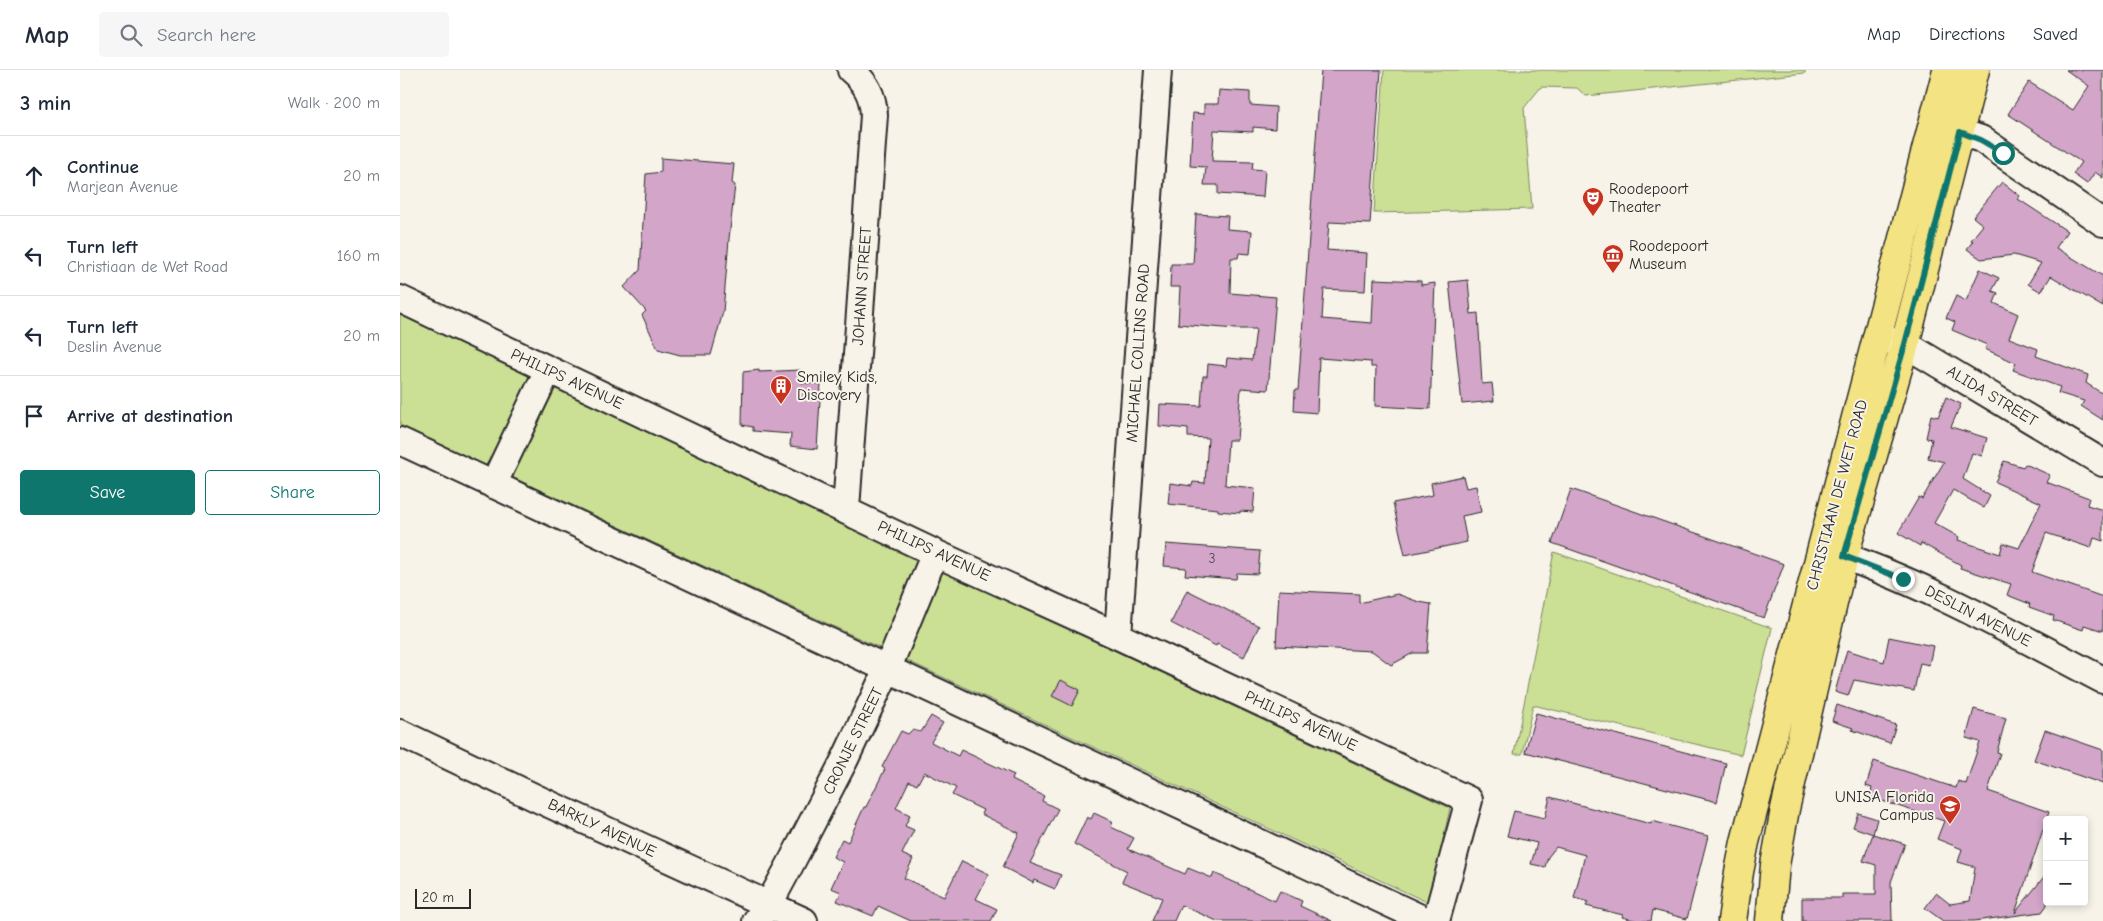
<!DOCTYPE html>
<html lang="en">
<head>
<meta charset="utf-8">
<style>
  :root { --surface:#fff; --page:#f6f6f7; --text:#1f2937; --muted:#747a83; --line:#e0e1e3; --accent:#0f766e }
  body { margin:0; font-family:"Comic Neue",sans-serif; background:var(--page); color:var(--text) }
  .controls { position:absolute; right:15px; bottom:15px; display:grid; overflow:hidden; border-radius:5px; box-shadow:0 2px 8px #0003 }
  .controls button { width:45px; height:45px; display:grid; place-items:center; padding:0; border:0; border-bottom:1px solid var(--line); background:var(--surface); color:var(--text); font:25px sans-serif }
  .scale { position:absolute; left:15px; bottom:12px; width:56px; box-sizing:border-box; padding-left:5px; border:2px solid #2b2b2b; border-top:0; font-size:14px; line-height:18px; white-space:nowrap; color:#2b2b2b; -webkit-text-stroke:4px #f7f3e8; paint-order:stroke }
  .stop { position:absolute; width:15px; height:15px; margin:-11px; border:4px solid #0f766e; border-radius:50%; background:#fff }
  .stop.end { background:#0f766e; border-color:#fff; box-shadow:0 1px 5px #0008 }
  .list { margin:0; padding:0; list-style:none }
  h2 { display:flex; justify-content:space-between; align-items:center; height:65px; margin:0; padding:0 20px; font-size:21px }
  h2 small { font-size:16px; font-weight:400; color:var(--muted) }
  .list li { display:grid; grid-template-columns:32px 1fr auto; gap:15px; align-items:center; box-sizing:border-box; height:80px; padding:0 20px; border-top:1px solid var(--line) }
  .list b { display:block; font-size:19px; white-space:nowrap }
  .list p { margin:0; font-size:16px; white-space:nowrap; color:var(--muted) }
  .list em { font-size:16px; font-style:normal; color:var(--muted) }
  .actions { display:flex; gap:10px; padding:15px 20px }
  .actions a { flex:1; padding:11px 0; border:1px solid var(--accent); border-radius:5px; text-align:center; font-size:18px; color:var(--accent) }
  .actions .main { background:var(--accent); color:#fff }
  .icon { flex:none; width:28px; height:28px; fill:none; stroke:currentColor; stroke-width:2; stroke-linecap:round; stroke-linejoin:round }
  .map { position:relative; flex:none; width:1703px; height:851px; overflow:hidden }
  header { display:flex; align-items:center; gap:30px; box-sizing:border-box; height:70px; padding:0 25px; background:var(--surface); border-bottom:1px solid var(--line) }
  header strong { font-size:24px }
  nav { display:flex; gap:28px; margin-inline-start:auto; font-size:18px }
  .search { width:350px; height:45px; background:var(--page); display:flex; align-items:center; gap:12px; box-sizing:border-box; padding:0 18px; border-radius:5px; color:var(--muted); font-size:19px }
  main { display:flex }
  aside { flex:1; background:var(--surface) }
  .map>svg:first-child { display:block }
  .green { fill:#cbe095; stroke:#7b8660 }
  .building { fill:#d2a5c9; stroke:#2b2b2b }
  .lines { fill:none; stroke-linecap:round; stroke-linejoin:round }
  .minor-casing { stroke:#2b2b2b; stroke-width:30 }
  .major-casing { stroke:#2b2b2b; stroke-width:31 }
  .minor { stroke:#f7f3e8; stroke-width:26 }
  .major { stroke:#f4e382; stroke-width:28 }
  .route { stroke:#0f766e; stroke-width:6 }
  .labels { text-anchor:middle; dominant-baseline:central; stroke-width:4; stroke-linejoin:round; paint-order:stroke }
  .number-label { font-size:14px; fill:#554a52 }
  .poi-label { font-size:16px; fill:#2b2b2b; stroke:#f7f3e8; text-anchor:start }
  .street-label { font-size:16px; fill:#2b2b2b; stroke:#f7f3e8 }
</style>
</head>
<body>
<header>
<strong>Map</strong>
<div class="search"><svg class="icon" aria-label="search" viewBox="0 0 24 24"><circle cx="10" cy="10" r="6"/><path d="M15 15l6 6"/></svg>Search here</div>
<nav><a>Map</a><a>Directions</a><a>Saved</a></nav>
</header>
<main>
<aside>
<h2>3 min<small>Walk · 200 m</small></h2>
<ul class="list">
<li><svg class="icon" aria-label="ahead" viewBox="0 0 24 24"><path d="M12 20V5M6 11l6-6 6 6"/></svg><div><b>Continue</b><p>Marjean Avenue</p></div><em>20 m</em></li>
<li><svg class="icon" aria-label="left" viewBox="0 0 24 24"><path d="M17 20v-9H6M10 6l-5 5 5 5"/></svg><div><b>Turn left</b><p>Christiaan de Wet Road</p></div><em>160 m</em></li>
<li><svg class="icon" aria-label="left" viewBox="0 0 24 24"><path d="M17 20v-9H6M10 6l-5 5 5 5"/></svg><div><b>Turn left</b><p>Deslin Avenue</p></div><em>20 m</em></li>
<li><svg class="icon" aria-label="arrive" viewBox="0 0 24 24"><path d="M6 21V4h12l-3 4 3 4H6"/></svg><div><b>Arrive at destination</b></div></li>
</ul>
<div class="actions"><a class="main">Save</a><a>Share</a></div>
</aside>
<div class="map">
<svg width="1703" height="851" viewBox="0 0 1703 851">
  <rect width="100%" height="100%" fill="#f7f3e8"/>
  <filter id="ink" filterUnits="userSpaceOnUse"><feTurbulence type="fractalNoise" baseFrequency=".02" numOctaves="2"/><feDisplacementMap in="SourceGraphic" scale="10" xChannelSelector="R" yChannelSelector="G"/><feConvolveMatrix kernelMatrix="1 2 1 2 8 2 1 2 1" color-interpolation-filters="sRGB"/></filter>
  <g filter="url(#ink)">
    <path class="green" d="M984,0H1405V3L1186,26L1177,18L1141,17L1124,38L1132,139L974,143Z
      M0,245L1050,738L1029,833L0,355Z
      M1154,482L1372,558L1341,685L1133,635L1122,684H1114Z"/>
    <path class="building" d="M921,0H981L970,154L929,152L927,180L967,183L965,221L924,219L922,249L972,253L974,209L1021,211V215L1035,213L1030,339L975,336L976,297H971V292L919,288L917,343L894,341L895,320H898Z
      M1666,0H1703V108L1695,102L1687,114L1673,104L1681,92L1608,44L1629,12L1673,40L1689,16Z
      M819,20L850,22V35L876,37L875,59L853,57V62L814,60L812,91L853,92L852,99L865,100L863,127L818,124V115H804L806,97L790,96L793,43L804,44V34H818Z
      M261,88L334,94L332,113L335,115L329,169L323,242L311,285H280L258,279L242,245L246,241L224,217L240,200L246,104L261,102Z
      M1602,112L1620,126L1618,129L1667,161L1656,178L1703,206V237L1651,206L1641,222L1628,214L1641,193L1614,185L1581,189L1567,179L1573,171L1571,170L1583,155L1573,147Z
      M796,144L828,146L827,159L852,161L850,184L839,183L838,188H831L830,223L876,227L868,320L841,318L837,370H828L825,415L855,418L853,442L840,441V443L818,441V439L768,434L770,413L792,416L793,412L805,413L808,368L788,367V359L759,356L760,334L801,336L803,306H807L808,294L826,296L827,288L852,290L856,259H835L778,254L780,217H770L771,194H793Z
      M1580,199L1599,208L1592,221L1598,223L1594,233L1618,244L1609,268L1638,279L1636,286L1688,305L1686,313L1703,324V350L1681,336L1684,331L1658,323L1660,317L1613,300L1616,293L1585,279L1587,275L1552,260L1555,252L1546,248L1556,226L1566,231Z
      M1068,210L1071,244L1078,243L1082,314L1092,313L1094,331L1062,334L1049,212Z
      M359,300V302L400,300L402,313L421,314L417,379L390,376L391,364L353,361V357L342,355L343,302Z
      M1546,327L1561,334L1551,357L1587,368L1582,386L1572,383L1563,409L1590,426L1584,438L1553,420L1534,453L1559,467L1558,470L1600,484L1603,473L1619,478L1641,433L1595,412L1604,391L1623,397L1625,394L1650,405L1646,412L1689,428L1687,435L1703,440V471L1694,468L1691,478L1646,463L1632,502L1703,527V561L1684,555L1683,560L1653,550L1654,546L1629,537L1630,534L1607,525L1611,514L1560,498L1561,495L1521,473L1520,476L1498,463L1519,427L1522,429L1544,392L1528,388L1532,369L1526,368L1531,345L1538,347Z
      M1063,406L1066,418L1076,416L1081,442L1062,446L1067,472L1005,485L993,433L1033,425L1031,413Z
      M1171,419L1384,494L1364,548L1152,473Z
      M766,474L860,481L858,504L837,503L836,509L785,505L786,498L764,496Z
      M787,520L859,556L844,587L817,574L816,576L771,553Z
      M879,520L959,524V533L997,524L1019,532L1031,534L1027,583H1013L991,595L972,581L876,576Z
      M1489,567L1533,576L1529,595L1520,593L1514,621L1454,610L1448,626L1435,622L1447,580L1484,592Z
      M661,610L680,620L672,636L652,626Z
      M1437,635L1496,655L1490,673L1452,660L1453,658L1432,651Z
      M1574,639L1606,648L1597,682L1600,683L1588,721L1649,742L1615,843L1647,803V835L1642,842L1574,851H1543L1525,838L1536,823L1550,834L1570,831L1575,797L1558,792L1562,779L1537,769L1544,751L1470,727L1472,718L1466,716L1474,691L1556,718L1558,711L1566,714L1580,672L1566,668Z
      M1136,643L1326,693L1317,732L1125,682Z
      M531,646L543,653L531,672L558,686L561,680L614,705L612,710L644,726L642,731L658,739L630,793L661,805L655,819L634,810L633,813L603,797L619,763L581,744L583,740L552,725L556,718L524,702L517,715L509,711L496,738L510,745L505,756L514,760L502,784L513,789L504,808L544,827L562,791L589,804L576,829L597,839L591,851H511L478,836L473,846L437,831L441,822L431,818L443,792L433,787L442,769L448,772L464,737H466L485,699L482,697L501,661L508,664L512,660L521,662Z
      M1645,660L1703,680V714L1634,690Z
      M1150,727L1251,754L1252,751L1308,766L1287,849L1253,840L1251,851H1238L1222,847L1223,845L1186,836L1188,832L1174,828L1185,785L1156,777L1148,787L1145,797L1131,794L1137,773L1107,766L1114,741L1145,748Z
      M694,743L713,752L711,757L734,768L728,779L785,804L788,798L812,808L814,803L875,831L880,821L902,831L900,836L932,851H817L781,835L774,851H752L762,828L722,812L727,801L674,774L687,747L691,749Z
      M1458,743L1477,749L1473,764L1453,757Z
      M1473,764L1505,774L1491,812L1492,851H1402V828H1442V824H1476V795L1463,791Z"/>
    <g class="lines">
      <g class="minor-casing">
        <path id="minor" d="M1539,59L1560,62L1581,69L1703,153
          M0,229L535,483L718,566L1069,730L1036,851
          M1478,268L1505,274L1703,393
          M0,371L1027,851
          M93,415L148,300
          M446,439L474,45C473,25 466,13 451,0
          M1423,479C1521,511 1611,562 1703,610
          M718,566L758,0
          M0,663L136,728L404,851
          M356,851L369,834L390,795L445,689L487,600L535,483"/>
      </g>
      <g class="major-casing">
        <path id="major" d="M1332,851L1339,802L1345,772L1547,0
          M1370,851L1375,795L1385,739L1444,486L1505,274L1575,0"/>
      </g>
      <use href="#minor" class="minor"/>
      <use href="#major" class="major"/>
    </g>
  </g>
  <g class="lines" filter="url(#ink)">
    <path class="route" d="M1503,509L1444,486L1505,274L1560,62L1581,70L1603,83"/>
  </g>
  <defs>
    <g id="theatre-pin" transform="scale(1.125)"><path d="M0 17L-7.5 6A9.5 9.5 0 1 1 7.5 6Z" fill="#c8321e" stroke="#f7f3e8"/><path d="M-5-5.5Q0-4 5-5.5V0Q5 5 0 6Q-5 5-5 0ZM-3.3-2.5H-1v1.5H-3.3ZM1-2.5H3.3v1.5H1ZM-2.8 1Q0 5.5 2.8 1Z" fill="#fff"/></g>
    <g id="museum-pin" transform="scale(1.125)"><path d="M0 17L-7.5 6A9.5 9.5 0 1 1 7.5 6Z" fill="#c8321e" stroke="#f7f3e8"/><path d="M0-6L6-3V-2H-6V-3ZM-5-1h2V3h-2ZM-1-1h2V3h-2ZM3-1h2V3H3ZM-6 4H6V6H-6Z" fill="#fff"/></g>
    <g id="building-pin" transform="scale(1.125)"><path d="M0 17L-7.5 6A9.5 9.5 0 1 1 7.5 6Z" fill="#c8321e" stroke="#f7f3e8"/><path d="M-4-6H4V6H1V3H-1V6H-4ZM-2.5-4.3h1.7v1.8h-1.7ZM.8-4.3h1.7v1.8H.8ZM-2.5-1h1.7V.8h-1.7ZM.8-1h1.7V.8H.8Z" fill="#fff"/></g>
    <g id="university-pin" transform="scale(1.125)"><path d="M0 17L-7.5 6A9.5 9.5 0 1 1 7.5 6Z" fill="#c8321e" stroke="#f7f3e8"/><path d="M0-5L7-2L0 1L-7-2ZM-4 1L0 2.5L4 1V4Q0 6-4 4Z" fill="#fff"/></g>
  </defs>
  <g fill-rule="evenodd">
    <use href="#theatre-pin" x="1193" y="128"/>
    <use href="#museum-pin" x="1213" y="185"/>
    <use href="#building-pin" x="381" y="316"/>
    <use href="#university-pin" x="1550" y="736"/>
  </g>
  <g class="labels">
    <g class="number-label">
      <text x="812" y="488">3</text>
    </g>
    <g class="poi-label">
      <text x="1209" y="119">Roodepoort<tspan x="1209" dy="18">Theater</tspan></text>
      <text x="1229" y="176">Roodepoort<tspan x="1229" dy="18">Museum</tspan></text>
      <text x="397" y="307">Smiley Kids,<tspan x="397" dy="18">Discovery</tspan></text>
      <text x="1534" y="727" text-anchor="end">UNISA Florida<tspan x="1534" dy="18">Campus</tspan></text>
    </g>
    <g class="street-label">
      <text transform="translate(462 216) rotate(-86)">JOHANN STREET</text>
      <text transform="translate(738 283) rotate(-86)">MICHAEL COLLINS ROAD</text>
      <text transform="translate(167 309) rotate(25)">PHILIPS AVENUE</text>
      <text transform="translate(1592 326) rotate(31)">ALIDA STREET</text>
      <text transform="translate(1437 425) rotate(-75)">CHRISTIAAN DE WET ROAD</text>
      <text transform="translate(534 481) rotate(25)">PHILIPS AVENUE</text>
      <text transform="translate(1578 546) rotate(27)">DESLIN AVENUE</text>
      <text transform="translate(901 651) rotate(25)">PHILIPS AVENUE</text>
      <text transform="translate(453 671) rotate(-64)">CRONJE STREET</text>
      <text transform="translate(202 758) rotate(25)">BARKLY AVENUE</text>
    </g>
  </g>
</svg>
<div class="controls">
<button>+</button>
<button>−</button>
</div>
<div class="scale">20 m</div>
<div class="stop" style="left:1603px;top:83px"></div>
<div class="stop end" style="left:1503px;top:509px"></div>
</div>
</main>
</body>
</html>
